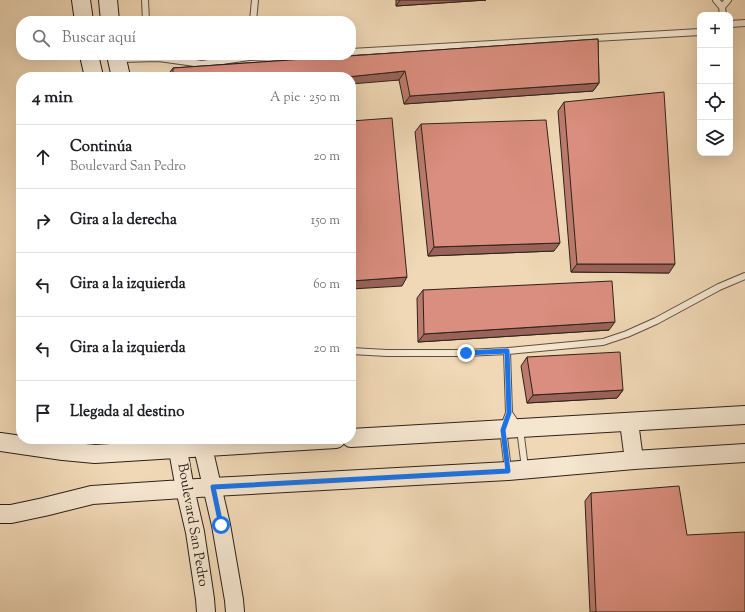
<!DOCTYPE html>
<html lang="es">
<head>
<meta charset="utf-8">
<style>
  :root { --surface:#fff; --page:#f2f2f2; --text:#202124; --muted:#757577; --line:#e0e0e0 }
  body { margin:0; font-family:"Sorts Mill Goudy",serif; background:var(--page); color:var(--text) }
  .controls { position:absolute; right:12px; top:12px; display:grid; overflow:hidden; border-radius:8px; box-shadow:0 4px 16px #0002 }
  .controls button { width:36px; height:36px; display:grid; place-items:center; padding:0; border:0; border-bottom:1px solid var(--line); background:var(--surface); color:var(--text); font:20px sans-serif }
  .stop { position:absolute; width:12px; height:12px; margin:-9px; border:3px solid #1a73e8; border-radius:50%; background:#fff }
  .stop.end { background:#1a73e8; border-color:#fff; box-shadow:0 1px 4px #0008 }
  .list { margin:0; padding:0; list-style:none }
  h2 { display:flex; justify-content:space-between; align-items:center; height:52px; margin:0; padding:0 16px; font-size:17px }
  h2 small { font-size:13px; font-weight:400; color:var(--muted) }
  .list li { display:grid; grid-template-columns:26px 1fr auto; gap:12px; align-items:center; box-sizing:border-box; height:64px; padding:0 16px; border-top:1px solid var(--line) }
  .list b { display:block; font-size:15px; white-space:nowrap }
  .list p { margin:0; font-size:13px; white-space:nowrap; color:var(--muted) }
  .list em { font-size:13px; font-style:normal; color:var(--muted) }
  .icon { flex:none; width:22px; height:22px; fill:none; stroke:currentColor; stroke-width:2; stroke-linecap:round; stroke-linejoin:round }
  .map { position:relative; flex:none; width:745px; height:612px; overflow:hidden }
  .search { position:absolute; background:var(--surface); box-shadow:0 4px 16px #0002; left:16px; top:16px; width:340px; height:44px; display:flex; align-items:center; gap:10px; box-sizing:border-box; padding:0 14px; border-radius:16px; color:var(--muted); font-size:15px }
  .panel { position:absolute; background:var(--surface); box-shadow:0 4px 16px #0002; left:16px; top:72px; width:340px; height:372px; border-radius:16px }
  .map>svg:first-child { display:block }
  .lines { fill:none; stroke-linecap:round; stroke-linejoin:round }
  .lane-casing { stroke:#5e5040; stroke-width:8 }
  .secondary-casing { stroke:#2d2219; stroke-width:20 }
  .lane { stroke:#f5e6d0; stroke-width:6 }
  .secondary { stroke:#f5e6d0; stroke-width:18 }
  .wall { fill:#bb7a6d; stroke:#2d2219 }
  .shaded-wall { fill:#996359; stroke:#2d2219 }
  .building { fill:#da8e7f; stroke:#2d2219 }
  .route { stroke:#1a73e8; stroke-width:5 }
  .labels { text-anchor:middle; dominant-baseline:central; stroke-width:3; stroke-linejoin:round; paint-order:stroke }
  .street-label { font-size:14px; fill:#2d2219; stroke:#f5e6d0 }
</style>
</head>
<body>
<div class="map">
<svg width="745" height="612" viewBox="0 0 745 612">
  <rect width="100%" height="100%" fill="#f0d8b6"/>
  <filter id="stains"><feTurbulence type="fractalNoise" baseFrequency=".005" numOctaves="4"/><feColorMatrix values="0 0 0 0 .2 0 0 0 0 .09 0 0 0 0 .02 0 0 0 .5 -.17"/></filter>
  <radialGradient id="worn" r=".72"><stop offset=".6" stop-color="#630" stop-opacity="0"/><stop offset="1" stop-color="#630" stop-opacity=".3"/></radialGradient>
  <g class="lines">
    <g class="lane-casing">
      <path id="lane" d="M145,0L146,21
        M716,0L722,7L723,15
        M722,7L728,0
        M253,21L255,0
        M730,24L745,23
        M351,52L700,32
        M249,57L293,55
        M119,59L159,58L202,64L249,57L250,55
        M351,351L387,353H466L507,351L603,342L627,334L656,321L719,287L745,276
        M507,351L509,413L503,429L508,470
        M509,413L520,429L525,468"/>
    </g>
    <g class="secondary-casing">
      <path id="secondary" d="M81,0L84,21
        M108,0L110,21
        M89,55L94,77
        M116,55L121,77
        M629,422L634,460
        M351,438L745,415
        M176,439L185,489L195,532L205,599L206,612
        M201,439L221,525L234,600L235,612
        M0,442L63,451L95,454L336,439
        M0,514H11L44,507L92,495L213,487L508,471L634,460L745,453"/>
    </g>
    <use href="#lane" class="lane"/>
    <use href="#secondary" class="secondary"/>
  </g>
  <path class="wall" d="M396,0H486L396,6Z
    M598,39L599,83L593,91L404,104L399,80L351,77H167V76L173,68Z
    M564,102L669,273L571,272L558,111Z
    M421,124L554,251L428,256L415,132Z
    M423,290L609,330L418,342L417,298Z
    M527,357L623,390L617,398L527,403L521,366Z
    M591,493L687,535L745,612H590L585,501Z"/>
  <path class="shaded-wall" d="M400,0H486L396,6Z
    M405,71L399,80L351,84V77H347Z
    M599,83L593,91L404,104L410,96Z
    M560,243L554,251L428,256L434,247Z
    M577,264H675L669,273L571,272Z
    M407,277L402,286L351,289V281Z
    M615,322L609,330L418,342L424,334Z
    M623,390L617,398L527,403L533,395Z"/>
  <path class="building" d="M598,39L599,83L410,96L405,71L347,77H173V68Z
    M664,92L675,264H577L564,102Z
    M392,118L407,277L351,281V121Z
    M546,120L560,243L434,247L421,124Z
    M612,281L615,322L424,334L423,290Z
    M620,352L623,390L533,395L527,357Z
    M679,486L687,535L745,532V612H596L591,493Z"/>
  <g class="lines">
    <path class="route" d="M221,525L213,487L508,471L503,430L509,413L507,351L466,353"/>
  </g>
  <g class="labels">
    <g class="street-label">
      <text transform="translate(192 525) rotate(80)">Boulevard San Pedro</text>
    </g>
  </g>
  <rect width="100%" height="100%" filter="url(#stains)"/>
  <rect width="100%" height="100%" fill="url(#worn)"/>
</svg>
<div class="controls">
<button>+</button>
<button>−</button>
<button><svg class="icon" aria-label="locate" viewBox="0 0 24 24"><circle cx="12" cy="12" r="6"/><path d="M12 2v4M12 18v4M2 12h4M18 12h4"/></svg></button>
<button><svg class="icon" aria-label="layers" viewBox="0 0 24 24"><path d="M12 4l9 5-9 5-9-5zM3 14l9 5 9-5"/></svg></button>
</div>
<div class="stop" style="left:221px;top:525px"></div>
<div class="stop end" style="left:466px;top:353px"></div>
<div class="search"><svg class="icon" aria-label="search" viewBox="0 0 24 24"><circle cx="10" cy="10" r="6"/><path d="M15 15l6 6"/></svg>Buscar aquí</div>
<section class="panel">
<h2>4 min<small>A pie · 250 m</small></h2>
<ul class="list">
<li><svg class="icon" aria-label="ahead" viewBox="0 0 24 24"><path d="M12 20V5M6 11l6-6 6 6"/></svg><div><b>Continúa</b><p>Boulevard San Pedro</p></div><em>20 m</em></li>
<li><svg class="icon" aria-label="right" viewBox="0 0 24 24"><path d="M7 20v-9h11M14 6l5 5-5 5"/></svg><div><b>Gira a la derecha</b></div><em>150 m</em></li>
<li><svg class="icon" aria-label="left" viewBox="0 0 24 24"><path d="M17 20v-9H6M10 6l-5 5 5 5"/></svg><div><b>Gira a la izquierda</b></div><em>60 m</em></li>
<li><svg class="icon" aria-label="left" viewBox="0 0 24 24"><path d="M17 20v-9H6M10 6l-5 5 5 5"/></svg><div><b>Gira a la izquierda</b></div><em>20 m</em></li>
<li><svg class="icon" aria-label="arrive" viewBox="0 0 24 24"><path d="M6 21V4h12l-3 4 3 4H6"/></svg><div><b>Llegada al destino</b></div></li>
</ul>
</section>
</div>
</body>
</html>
